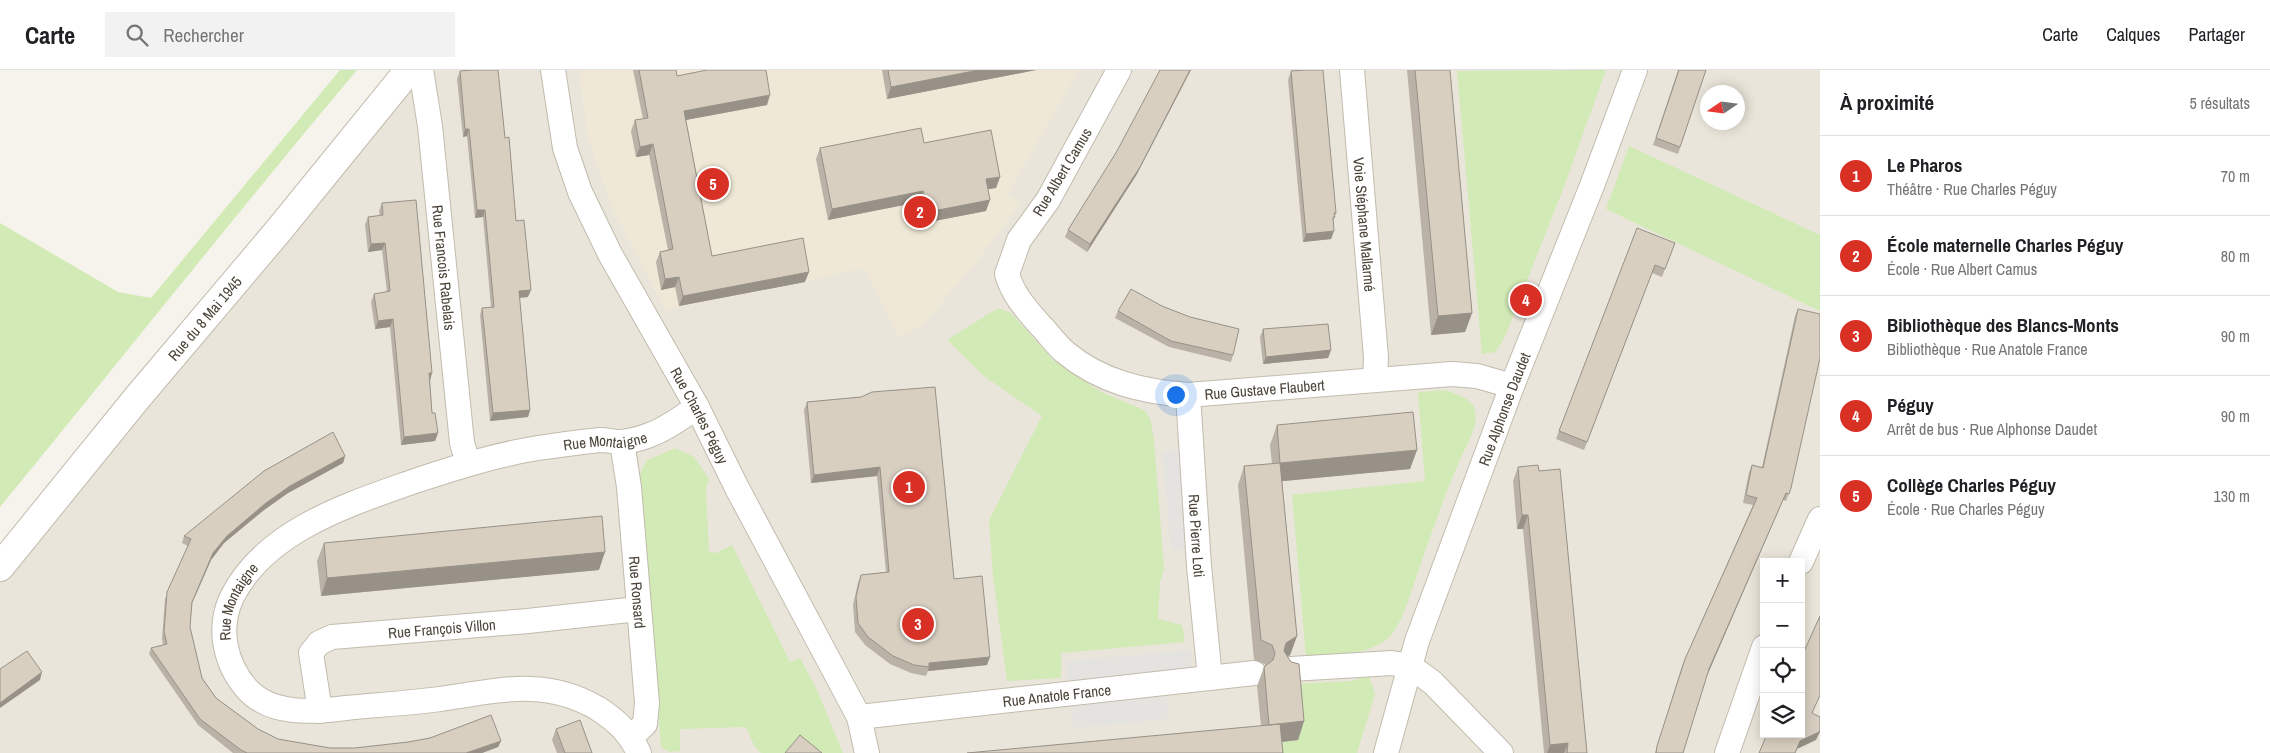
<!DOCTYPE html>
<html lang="fr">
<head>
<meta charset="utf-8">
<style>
  :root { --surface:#fff; --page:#f2f2f2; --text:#202124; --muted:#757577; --line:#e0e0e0; --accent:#d93025 }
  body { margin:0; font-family:"Archivo Narrow",sans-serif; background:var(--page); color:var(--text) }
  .controls { position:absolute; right:15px; bottom:15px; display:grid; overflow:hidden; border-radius:0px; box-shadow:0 2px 12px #0003 }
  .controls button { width:45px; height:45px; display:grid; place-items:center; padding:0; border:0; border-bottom:1px solid var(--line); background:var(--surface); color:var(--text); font:25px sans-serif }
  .compass { position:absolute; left:1700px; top:15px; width:45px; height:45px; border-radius:50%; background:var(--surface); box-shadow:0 2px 12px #0003; rotate:257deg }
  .you { position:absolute; left:1175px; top:324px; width:18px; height:18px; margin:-12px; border:4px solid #fff; border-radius:50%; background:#1a73e8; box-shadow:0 0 0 8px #1a73e833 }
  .badge { display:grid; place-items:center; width:32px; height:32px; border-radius:50%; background:var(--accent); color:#fff; font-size:16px; font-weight:700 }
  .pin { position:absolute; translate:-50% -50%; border:2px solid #fff; box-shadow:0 1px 5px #0006 }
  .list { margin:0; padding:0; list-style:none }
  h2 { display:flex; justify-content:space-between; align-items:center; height:65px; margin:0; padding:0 20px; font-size:21px }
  h2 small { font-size:16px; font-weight:400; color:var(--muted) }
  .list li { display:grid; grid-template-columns:32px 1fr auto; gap:15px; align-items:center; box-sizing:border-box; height:80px; padding:0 20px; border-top:1px solid var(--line) }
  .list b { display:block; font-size:19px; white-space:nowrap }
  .list p { margin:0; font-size:16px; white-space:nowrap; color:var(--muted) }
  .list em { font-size:16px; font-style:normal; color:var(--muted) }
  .icon { flex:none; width:28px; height:28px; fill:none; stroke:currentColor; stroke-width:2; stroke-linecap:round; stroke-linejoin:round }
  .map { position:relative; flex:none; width:1820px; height:683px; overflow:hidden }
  header { display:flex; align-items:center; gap:30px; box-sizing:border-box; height:70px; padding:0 25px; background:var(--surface); border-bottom:1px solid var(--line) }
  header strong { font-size:24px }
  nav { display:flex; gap:28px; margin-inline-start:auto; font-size:18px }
  .search { width:350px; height:45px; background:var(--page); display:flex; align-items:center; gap:12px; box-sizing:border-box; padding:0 18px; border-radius:0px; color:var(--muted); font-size:19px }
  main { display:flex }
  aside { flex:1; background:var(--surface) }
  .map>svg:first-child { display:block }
  .residential { fill:#eae5da; fill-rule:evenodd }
  .education { fill:#efe8d6 }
  .green { fill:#d2eab5 }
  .parking { fill:#e5e3e0 }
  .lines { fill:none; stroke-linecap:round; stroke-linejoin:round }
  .minor-casing { stroke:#c2bbae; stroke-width:26 }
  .tertiary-casing { stroke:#c2bbae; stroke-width:30 }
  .minor { stroke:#fff; stroke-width:24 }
  .tertiary { stroke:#fff; stroke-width:28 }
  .wall { fill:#bab2a6 }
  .shaded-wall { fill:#979187 }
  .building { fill:#d8cfc1; stroke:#979187 }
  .labels { text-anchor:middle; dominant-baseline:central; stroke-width:4; stroke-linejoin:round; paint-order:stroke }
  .street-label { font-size:15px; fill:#4b4439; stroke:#fff }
</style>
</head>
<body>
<header>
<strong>Carte</strong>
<div class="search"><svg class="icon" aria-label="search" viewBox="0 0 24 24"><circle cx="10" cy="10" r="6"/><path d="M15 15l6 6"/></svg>Rechercher</div>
<nav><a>Carte</a><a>Calques</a><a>Partager</a></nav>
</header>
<main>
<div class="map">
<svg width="1820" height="683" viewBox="0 0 1820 683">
  <rect width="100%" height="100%" fill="#f6f3ec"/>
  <path class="residential" d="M409,0H1820V683H0V497ZM1708,22H1738V52H1708ZM1764,492H1801V664H1764Z"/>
  <path class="education" d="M579,0H1079L1007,125L1020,134L980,187L924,254L899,268L864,198L805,212L665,240L613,139L588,69Z"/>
  <path class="green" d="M340,0H357C236,144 119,292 0,437V153L118,222L151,228Z
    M1606,0L1565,114L1504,269L1495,282L1482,284L1457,1Z
    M1629,76L1820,165V241L1606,139Z
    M998,238L1011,243L1053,290L1101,322L1144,340L1150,348L1154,370L1164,499L1160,512L1158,549L1182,555L1185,572L1061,583V608L1007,611L993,506L989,450L1042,346L985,307L947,270Z
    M1446,320C1458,325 1475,329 1476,345C1476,361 1464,380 1458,394C1442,431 1430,468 1417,505C1410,524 1404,548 1392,564C1375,586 1330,585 1306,587L1292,425L1425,411L1418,322Z
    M675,378L694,387L709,409L706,419L709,482L716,483L732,475L790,592L800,588L816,618L843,683H761L755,677L746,657L680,659V681L669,682L661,677L639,406L646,391Z
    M1369,606L1375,624L1357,683H1274L1273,673L1293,614L1351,611Z"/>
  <path class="parking" d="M1180,380L1189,479L1171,480L1162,381Z
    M1191,580L1192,601L1068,614L1066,591Z
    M1166,624L1169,649L1073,658L1071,633Z"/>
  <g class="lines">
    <g class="minor-casing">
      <g id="minor">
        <path id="s1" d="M421,0L430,56L462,373L468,393"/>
        <path id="s2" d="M553,0L565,78L580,122L610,184L697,337L737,418L859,647L867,683"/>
        <path id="s3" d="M1119,0L1048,130L1019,170L1007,204C1013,225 1026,239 1040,255C1049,264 1056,275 1066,283C1101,312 1144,322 1188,325L1452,304L1477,306L1512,316"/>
        <path id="s4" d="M1352,0L1376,287L1375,308"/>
        <path id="s5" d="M1188,325L1199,496L1210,608"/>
        <path id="s6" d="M622,372L629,417L647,633L645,654L631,667"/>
        <path d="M1801,492L1820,449"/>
        <path d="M1291,599L1392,593L1410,596L1433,613L1501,683"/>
        <path id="s7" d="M320,641L311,583L319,573L332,567L528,551L638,539"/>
        <path id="s8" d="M859,647L1254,603"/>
        <path id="s9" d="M639,683C630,663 616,650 597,638C545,607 496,621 440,629C409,633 377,635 346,638C314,642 271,646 247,619C225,594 217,558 232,527C265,461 347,435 412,412C454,398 495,385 538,378C559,375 580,372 601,370C608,370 614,372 621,372C630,371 643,368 652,364C668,358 682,347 697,337"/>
        <path id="s10" d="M1386,683L1417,571L1512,316L1593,113L1635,0"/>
        <path d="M1727,683L1764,577"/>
      </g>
    </g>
    <g class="tertiary-casing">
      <g id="tertiary">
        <path id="s11" d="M0,497L137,328L279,160L409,0"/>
      </g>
    </g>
    <use href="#minor" class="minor"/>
    <use href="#tertiary" class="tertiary"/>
  </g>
  <path class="wall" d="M633,0H676L677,6L767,35L686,50L712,186L805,212L679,236L675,217L661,220L656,192L660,182L668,180L649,85L636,87L631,61L635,50L643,49Z
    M882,0H1036L887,29Z
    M1407,0H1450L1472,243L1465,262L1431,265Z
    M1678,0H1706L1678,84L1653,75Z
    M460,1L505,68L516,151L528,227L519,228L530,340L528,347L490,351L480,245L482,238L491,237L483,147L475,148L467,66L463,67L457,9Z
    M1291,1L1336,143L1333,152L1334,161L1331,169L1303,172L1288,10Z
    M924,73L1000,107L996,118L988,119L986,141L924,153L919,132L828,150L816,89L820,78Z
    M1137,104L1087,182L1065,167L1068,160Z
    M382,133L430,311L432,343L438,363L435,371L401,375L390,257L375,259L371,232L374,224L387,222L382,180L368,182L365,155L368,147L380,146L379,141Z
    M1637,158L1675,173L1662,207L1652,203L1584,380L1556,369Z
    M1798,239L1791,418L1786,431L1783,430L1708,603L1683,683H1655L1682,596L1753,435L1743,433L1749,402L1752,395L1762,397L1795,246Z
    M1118,241L1233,285L1231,292L1169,277L1115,248Z
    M1263,259L1331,280L1328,288L1263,294L1260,267Z
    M861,327L954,509L987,595L928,601L926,606L911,603L890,594L865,575L855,562L853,535L858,513L861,505L886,502L877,406L811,413L804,340L807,332Z
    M1277,355L1417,380L1410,399L1282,411L1297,566L1290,585L1288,587L1304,651L1298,670L1282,672L1261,656L1257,616L1264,597L1265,596V594L1254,590L1238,415L1244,396L1272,394L1270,375Z
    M345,386L343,393L288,423L264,440L224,473L211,490L192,533L190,557L202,608L216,628L258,659L278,669L330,678H355L501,671L498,677L482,683H233L198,655L149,584L151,578L163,575L162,569L165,529L188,476L182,473L184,466Z
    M1518,397L1587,683H1544L1523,459H1517L1513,411Z
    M324,473L599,500L321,526L317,491Z
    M556,659L592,683H557L552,670Z"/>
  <path class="shaded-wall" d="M979,0H1036L887,29L891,17Z
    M1190,0H1191L1137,104L1087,182L1090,174Z
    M770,25L767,35L680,51L684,41Z
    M465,59H469L467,66L463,67Z
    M653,74L649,85L636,87L640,77Z
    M1000,107L996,118L982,120L986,109Z
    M923,121L919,132L828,150L832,139Z
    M990,130L986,141L924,153L928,142Z
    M477,140H485L483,147L475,148Z
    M1334,161L1331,169L1303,172L1306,164Z
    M385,173L382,180L368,182L371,174Z
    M809,202L805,212L679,236L683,226Z
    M679,207L675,217L661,220L665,209Z
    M531,220L528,227L516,228L519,221Z
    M1472,243L1465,262L1431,265L1438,246Z
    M393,249L390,257L375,259L378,251Z
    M1331,280L1328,288L1263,294L1266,287Z
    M429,303H432L430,311Z
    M530,340L528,347L490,351L493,343Z
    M438,363L435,371L401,375L404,367Z
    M1417,380L1410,399L1274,412L1280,393Z
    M345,386L343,393L288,423L264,440L224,473L211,490L190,539L213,483L227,466L266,433L290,416Z
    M880,397L877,406L811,413L814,405Z
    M1786,423L1783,430L1707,606L1709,599Z
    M1522,445H1528L1523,459H1517Z
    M605,482L599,500L321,526L327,508Z
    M1297,566L1290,585L1279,592L1286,573Z
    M990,587L987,595L928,601L929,597V593Z
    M42,602L40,610L0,638V633Z
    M1304,651L1298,670L1263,674L1269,655Z
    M1820,660V662L1816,670L1797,679L1795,683L1800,671Z
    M501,671L498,677L482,683H466Z
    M1568,673L1564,683H1547L1550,675Z"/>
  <path class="building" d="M474,0H498L505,68L509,67L516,151L524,150L531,220L519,221L530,340L493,343L482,238L494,237L485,140H477L469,59H465L460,1Z
    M639,0H676L677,6L707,0H766L770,25L684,41L712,186L803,168L809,202L683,226L679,207L665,209L660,182L673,179L653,74L640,77L635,50L648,48Z
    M888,0H979L891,17Z
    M1160,0H1190L1140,97L1090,174L1068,160L1117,81Z
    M1306,0H1323L1336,143H1334L1335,147H1333L1334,161L1306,164L1291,1Z
    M1415,0H1450L1472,243L1438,246Z
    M1679,0H1706L1680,77L1656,68Z
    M921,58L924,73L991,60L1000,107L986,109L990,130L928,142L923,121L832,139L820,78Z
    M416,130L432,303H429L432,343H435L438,363L404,367L393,249L378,251L374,224L390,221L385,173L371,174L368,147L383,145L382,133Z
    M1637,158L1675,173L1665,199L1655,195L1587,372L1559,361Z
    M1131,219L1162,236L1190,247L1239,259L1233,285L1171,271L1118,241Z
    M1798,239L1820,244V288L1791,418L1789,424L1786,423L1709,599L1683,683H1656L1657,676L1685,589L1757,428L1746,425L1752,395L1763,398Z
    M1328,254L1331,280L1266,287L1263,259Z
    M935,317L954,509L982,506L990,587L929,593V597L914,595L893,586L868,567L858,553L856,527L861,505L889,502L880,397L814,405L807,332L861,327L872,322Z
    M1413,342L1417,380L1280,393L1277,355Z
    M333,362L345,386L290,416L266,433L227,466L213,483L192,532L190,557L202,608L216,628L258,659L278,669L330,678H355L408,672L430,668L491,645L501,671L466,683H247L241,680L200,649L151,578L167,574L164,562L167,522L191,469L184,466L264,401Z
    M1280,393L1297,566L1286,573L1284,581L1291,592L1299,594L1304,651L1269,655L1264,597L1273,590L1275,583L1272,575L1261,570L1244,396Z
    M1538,395L1539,401L1560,399L1587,683H1567L1568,673L1550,675L1528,445H1522L1518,397Z
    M602,446L605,482L327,508L324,473Z
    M1820,546V625L1812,643L1820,647V660L1819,662L1800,671L1795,683H1759L1767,664H1801V588Z
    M27,581L42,602L0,633V599Z
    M580,650L592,683H565L556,659Z
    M1280,654L1283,683H967Z
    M800,665L822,683H785Z"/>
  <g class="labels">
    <g class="street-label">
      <text transform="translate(1062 102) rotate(-59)">Rue Albert Camus</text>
      <text stroke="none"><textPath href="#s4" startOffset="155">Voie Stéphane Mallarmé</textPath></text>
      <text stroke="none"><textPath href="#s1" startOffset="199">Rue Francois Rabelais</textPath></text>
      <text stroke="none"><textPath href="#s11" startOffset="322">Rue du 8 Mai 1945</textPath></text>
      <text stroke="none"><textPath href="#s3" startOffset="541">Rue Gustave Flaubert</textPath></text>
      <text stroke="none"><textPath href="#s10" startOffset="364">Rue Alphonse Daudet</textPath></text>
      <text stroke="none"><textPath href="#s2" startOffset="379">Rue Charles Péguy</textPath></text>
      <text stroke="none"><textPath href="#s9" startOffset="939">Rue Montaigne</textPath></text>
      <text stroke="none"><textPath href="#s5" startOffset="141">Rue Pierre Loti</textPath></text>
      <text stroke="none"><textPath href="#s6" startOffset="151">Rue Ronsard</textPath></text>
      <text stroke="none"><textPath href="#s9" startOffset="519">Rue Montaigne</textPath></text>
      <text stroke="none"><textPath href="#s7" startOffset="196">Rue François Villon</textPath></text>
      <text stroke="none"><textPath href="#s8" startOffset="199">Rue Anatole France</textPath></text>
    </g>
  </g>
</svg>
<div class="controls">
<button>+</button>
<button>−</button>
<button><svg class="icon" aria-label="locate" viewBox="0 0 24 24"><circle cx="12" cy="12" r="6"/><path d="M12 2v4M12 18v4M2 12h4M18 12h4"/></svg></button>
<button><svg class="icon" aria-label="layers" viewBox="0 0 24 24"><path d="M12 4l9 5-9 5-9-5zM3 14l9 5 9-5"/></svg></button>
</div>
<svg class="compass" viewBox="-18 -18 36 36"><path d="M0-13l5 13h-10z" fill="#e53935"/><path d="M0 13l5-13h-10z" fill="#757577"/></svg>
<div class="you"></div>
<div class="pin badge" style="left:909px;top:417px">1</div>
<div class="pin badge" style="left:920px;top:142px">2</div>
<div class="pin badge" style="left:918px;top:554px">3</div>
<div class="pin badge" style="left:1526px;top:230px">4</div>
<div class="pin badge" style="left:713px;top:114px">5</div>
</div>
<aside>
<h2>À proximité<small>5 résultats</small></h2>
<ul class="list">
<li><span class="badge">1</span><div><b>Le Pharos</b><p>Théâtre · Rue Charles Péguy</p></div><em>70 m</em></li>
<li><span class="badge">2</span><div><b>École maternelle Charles Péguy</b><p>École · Rue Albert Camus</p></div><em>80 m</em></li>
<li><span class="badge">3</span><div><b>Bibliothèque des Blancs-Monts</b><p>Bibliothèque · Rue Anatole France</p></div><em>90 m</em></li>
<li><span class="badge">4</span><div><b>Péguy</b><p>Arrêt de bus · Rue Alphonse Daudet</p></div><em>90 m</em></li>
<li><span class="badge">5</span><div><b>Collège Charles Péguy</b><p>École · Rue Charles Péguy</p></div><em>130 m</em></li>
</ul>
</aside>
</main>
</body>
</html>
